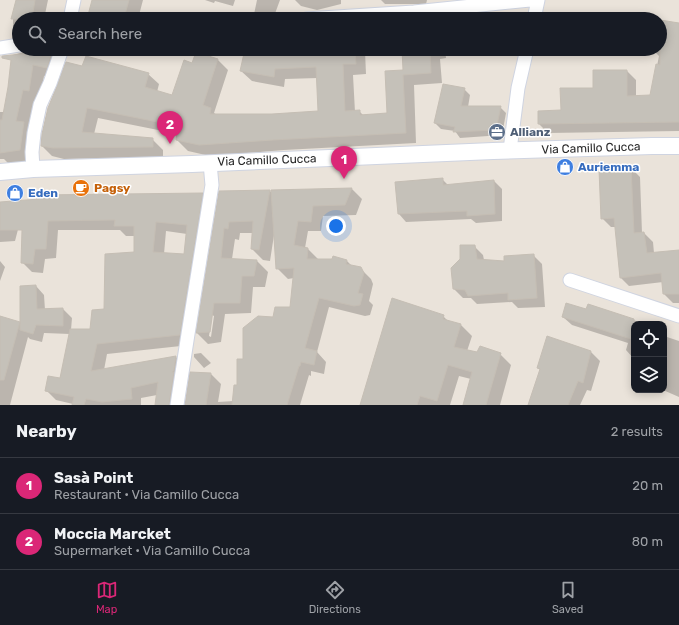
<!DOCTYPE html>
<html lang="en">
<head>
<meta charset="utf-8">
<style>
  :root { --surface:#171b24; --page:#242831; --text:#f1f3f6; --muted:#9ea1a6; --line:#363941; --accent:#db2777 }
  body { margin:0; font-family:Rubik,sans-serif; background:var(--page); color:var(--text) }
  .controls { position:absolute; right:12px; bottom:12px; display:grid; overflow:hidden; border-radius:8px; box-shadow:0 2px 10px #0003 }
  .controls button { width:36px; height:36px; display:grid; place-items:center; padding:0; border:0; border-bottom:1px solid var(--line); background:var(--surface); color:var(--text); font:20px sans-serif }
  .you { position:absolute; left:336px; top:226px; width:14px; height:14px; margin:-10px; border:3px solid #fff; border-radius:50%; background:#1a73e8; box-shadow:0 0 0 6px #1a73e833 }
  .badge { display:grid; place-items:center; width:26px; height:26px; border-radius:50%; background:var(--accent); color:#fff; font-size:13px; font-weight:700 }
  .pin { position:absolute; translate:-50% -33px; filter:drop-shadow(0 1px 2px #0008) }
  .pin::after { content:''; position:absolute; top:21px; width:14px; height:12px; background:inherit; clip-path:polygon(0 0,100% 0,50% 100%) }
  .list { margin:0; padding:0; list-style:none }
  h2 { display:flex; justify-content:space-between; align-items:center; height:52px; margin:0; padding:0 16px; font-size:17px }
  h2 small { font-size:13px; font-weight:400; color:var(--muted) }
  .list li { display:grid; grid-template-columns:26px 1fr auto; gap:12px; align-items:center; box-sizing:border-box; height:56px; padding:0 16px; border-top:1px solid var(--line) }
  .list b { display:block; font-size:15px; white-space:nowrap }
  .list p { margin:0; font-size:13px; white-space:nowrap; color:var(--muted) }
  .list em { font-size:13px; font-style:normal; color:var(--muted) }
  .icon { flex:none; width:22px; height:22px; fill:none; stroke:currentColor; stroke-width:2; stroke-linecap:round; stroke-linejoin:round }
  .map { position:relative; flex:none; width:679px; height:405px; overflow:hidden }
  .search { position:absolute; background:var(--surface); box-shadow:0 2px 10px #0003; left:12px; right:12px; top:12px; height:44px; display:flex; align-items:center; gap:10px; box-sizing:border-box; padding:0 14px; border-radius:22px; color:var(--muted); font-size:15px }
  .sheet { height:164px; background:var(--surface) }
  nav { display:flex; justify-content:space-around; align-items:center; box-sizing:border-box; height:56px; border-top:1px solid var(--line); background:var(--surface); font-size:11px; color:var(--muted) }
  nav a { display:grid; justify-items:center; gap:2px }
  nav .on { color:var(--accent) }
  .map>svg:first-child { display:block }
  .shadow { fill:#0003; fill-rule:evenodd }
  .building { fill:#c5c1b9; stroke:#c5beb4; fill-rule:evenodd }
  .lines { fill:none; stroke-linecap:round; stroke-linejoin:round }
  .minor-casing { stroke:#cfd4e1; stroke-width:15 }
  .tertiary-casing { stroke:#cfd4e1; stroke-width:18 }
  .minor { stroke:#fff; stroke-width:13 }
  .tertiary { stroke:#fff; stroke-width:16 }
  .labels { text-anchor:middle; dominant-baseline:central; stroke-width:3; stroke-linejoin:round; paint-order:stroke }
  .service-label { font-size:12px; font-weight:bold; fill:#4e5e75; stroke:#fff; text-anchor:start }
  .street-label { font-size:12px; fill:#282828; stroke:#fff }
  .shop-label { font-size:12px; font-weight:bold; fill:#366cbe; stroke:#fff; text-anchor:start }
  .food-label { font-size:12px; font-weight:bold; fill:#c56008; stroke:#fff; text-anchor:start }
</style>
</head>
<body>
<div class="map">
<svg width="679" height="405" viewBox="0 0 679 405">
  <rect width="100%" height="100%" fill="#eae3da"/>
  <path class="shadow" d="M17,0H48L44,19H19V44L13,38V14Z
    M93,0H143L138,19H89Z
    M205,0H235L233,6L215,1L214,3Z
    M257,0H280L273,19H253Z
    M295,0H341V4L317,10L301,6Z
    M381,0H427L426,4H385Z
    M617,12L625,19H586L587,13Z
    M660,21L679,24V131L548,133L539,124L562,111L594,89L627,71L636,80V97L651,96L659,56L652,49H660Z
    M27,49H68L67,54L65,58L58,79L44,76L40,102L34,101L28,128L35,134L30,161L9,164L4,159H0V112H5L13,55L24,52Z
    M246,49H363L365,51L366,74L353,75L355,112L359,111L363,115L389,114L404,71L403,49H445L446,58L440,59L442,83L414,85L416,143L284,150L210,156L188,151L177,140L178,134L98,118L94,134L152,139L163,150V157L64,159L52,156L42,146L83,68L148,74L159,84L157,92L173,97L193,64L218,60L228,70L214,113L217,115H272L319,112L318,78L285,79L284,87L252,81L241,71Z
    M464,89L470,95L468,107H500L506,113L502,135L460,138L455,131L441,129L435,123Z
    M631,168L640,177L642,233H644L653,242L654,253L679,251V303H673L664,294L663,282L629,286L620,277L616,227H611L602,218Z
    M442,179L449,186L494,181L502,189V221L476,223L471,219L406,222L399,214L397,183Z
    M352,189L362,199L356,215L323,216L321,231H308L305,248L308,249L318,259L333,260L334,257L347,261L352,266L360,268L371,279L373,284L369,301L373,305L370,315L365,316L329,307L317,352L326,362L324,374L311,371V376L309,375L300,405H186L211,374L221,384L218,402L234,401L244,360L274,318L291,308L294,278L288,279L277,268L274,235L270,261L263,260L252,249L253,233H240L239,240L235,239L232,259L257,261L268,272L265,287H253L251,313L225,314L221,342L208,344L197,333L220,192L270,191L273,194ZM212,315L214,316L211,337L209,336Z
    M202,194L212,205L190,345L107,354L104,370L176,357L186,367L180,405H156L157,395L141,398V405H73V404L56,400L46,390L60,379L70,334L44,333L42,342L30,339L28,337L10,405H0V317L20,323L21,324L36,286L44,295L45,310L63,309L72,318L71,330H91L105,310L135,253V236H126L120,230H58L56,258L45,259L43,273L32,272L22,262V214L15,241L0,242V203ZM166,231L187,234L185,255L164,254Z
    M474,246L483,255L484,260L505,262L534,256L542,264L545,307L518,308L512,302L477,304L471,298H463L454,289Z
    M0,261L5,267L0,281Z
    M589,305L645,324H634V359L626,350L628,343L572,325L563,317L587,310Z
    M443,316L449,322L461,325L472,336L467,351L478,354H500L511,365L500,405H464L471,379L459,376L450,405H362Z
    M664,334L667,337L679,341V397L663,390H664Z
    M548,337L591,352L600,361L591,391L587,390L580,405H529L541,370L538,368Z
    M201,353L211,363L204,368L194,357V354Z"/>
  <path class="building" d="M16,0H35L32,19H11Z
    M92,0H129L124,18L115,16L114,19H87Z
    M660,20L679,23V122L538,124V111L561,110L560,88H593V70H627V96L650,95L656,64L660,65Z
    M245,49H355L356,64H343L345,111L360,110V115L387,113L385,71L403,70L402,49H430L431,73L403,75L406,133L273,140L199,145L176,140L178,126L87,108L82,132L153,138V147L53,148L41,146L42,134L48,108L57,86L65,64L66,62L82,66L86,56L149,73L145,87L172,95L184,60L192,63L196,52L218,59L203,105L211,108L210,114H272L318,111L316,67L275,69L274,77L240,71Z
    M44,52L42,56L51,55L47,68L33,65L29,91L23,90L16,121L24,122L20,150L0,153V120H2L8,87L11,60L2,58V56Z
    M443,84L465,88L461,106H501L496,130L453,132L455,127L434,123Z
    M631,167L634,233L644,232L647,253L679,250V294H663L661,273L620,278L614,218L601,219L599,169Z
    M443,178V185L494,180L495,214L467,216V211L398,214L395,182Z
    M352,188L345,205L313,206L311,222L298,221L294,245L308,248L307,259H332L333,256L347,260L346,264L361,267L364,273L358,293L363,294L360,305L354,306L319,298L305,348L317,351L314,365L301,362L300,366H299L287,405H232L234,385H237V359H243V328L258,316L273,317L275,307H290L294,268L276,269L271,190Z
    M270,190L259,250L251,249L253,221L229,222L228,229L224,228L221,258L257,260L254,276H242L240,303H214L210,332L196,333L219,191Z
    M203,193L180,335L97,344L91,371L176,356L174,370L172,372H174L169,405H155L158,382L131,388L132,399L102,402L86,399L84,405H72L74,397L45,391L48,376L60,378L70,329H90L92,310L104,309L105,254L134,252V226H114L115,220L48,221L46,249H35L33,264L21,263L22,230H0V202L39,199V195ZM156,222L187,225L184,254L153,252Z
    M460,245H475L477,259L504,261V256L534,254L537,298L508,300V293L468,296L465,290L453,289L451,268L460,259Z
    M36,285L37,309L63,308V326L36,325L33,334L20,330V286Z
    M392,298L444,315L443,319L461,324L454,347L477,352L480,346L501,353L486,405H463L472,372L448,365L437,401L420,396L417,405H360Z
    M566,303L586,309L588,304L634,319V340L562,317Z
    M0,316L20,322L4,380H0Z
    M547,336L591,351L583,383L578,381L568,405H528L540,369L537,368Z
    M190,372L211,373L206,405H185Z"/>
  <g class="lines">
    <g class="minor-casing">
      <path id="minor" d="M70,19L74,0
        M306,19L414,12L530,0
        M534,19L538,0
        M0,48L19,45
        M510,150L518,88L527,49
        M33,169L32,152L34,133L40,105L50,83L62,49
        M570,280L679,316
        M177,405L188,334L212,185L210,163"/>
    </g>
    <g class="tertiary-casing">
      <path id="tertiary" d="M0,172L33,169L192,164L493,151L652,146H679"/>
    </g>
    <use href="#minor" class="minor"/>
    <use href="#tertiary" class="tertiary"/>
  </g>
  <defs>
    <g id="office-disc" transform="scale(0.9)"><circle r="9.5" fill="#5c6f8a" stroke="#fff"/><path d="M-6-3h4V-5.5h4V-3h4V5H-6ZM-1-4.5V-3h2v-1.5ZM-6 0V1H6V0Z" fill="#fff"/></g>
    <g id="shop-disc" transform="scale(0.9)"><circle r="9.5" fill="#3f7fe0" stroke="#fff"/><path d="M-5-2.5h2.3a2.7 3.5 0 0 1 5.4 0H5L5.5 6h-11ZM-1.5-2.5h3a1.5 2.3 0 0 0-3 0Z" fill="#fff"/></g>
    <g id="cafe-disc" transform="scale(0.9)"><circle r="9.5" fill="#e8710a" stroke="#fff"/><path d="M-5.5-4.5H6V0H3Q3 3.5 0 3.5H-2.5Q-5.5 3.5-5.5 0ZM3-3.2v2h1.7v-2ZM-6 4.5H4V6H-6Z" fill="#fff"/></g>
  </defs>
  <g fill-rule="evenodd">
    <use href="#office-disc" x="497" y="132"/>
    <use href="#shop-disc" x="565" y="167"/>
    <use href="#cafe-disc" x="81" y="188"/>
    <use href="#shop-disc" x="15" y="193"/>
  </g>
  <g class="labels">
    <g class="service-label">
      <text x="510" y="132">Allianz</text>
    </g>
    <g class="street-label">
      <text transform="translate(591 148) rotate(-2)">Via Camillo Cucca</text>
      <text transform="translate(267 160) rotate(-2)">Via Camillo Cucca</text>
    </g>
    <g class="shop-label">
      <text x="578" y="167">Auriemma</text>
      <text x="28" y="193">Eden</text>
    </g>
    <g class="food-label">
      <text x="94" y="188">Pagsy</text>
    </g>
  </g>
</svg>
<div class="controls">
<button><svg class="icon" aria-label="locate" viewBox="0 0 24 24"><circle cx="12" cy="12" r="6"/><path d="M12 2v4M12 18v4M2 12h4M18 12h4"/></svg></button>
<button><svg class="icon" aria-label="layers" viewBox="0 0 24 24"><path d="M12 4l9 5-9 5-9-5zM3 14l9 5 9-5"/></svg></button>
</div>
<div class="you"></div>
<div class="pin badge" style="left:344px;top:179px">1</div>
<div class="pin badge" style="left:170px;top:144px">2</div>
<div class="search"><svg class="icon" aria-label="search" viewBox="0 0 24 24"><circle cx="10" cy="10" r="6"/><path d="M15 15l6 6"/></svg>Search here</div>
</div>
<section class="sheet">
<h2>Nearby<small>2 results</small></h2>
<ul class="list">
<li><span class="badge">1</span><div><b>Sasà Point</b><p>Restaurant · Via Camillo Cucca</p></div><em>20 m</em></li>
<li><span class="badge">2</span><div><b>Moccia Marcket</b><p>Supermarket · Via Camillo Cucca</p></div><em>80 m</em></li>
</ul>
</section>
<nav>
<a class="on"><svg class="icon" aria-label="map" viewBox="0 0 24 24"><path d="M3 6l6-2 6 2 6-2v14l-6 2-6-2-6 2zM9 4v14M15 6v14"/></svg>Map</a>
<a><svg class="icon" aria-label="directions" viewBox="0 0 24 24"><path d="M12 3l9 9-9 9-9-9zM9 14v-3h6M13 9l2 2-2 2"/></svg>Directions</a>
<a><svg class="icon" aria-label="saved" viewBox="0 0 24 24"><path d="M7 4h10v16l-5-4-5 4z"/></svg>Saved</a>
</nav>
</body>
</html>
